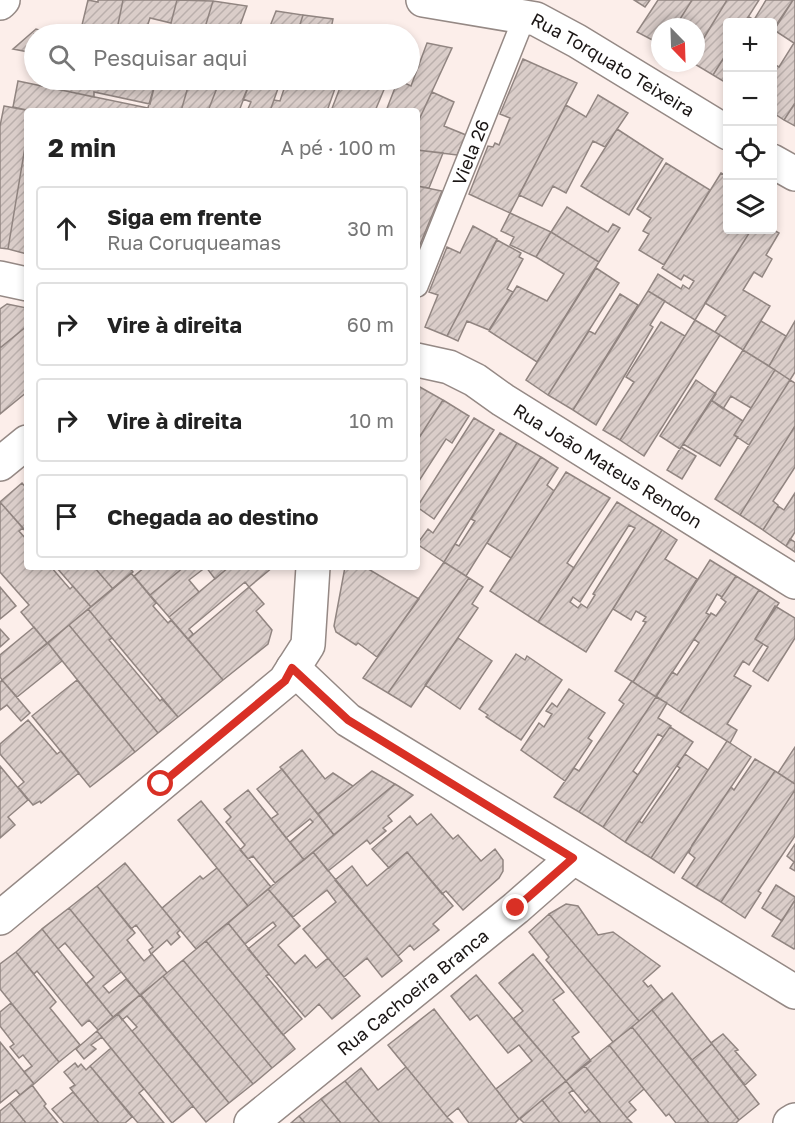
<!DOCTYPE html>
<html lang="pt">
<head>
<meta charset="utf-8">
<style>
  :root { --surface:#fff; --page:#f2f2f2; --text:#222; --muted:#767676; --line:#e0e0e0 }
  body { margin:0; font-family:"Golos Text",sans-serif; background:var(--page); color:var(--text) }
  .controls { position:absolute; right:18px; top:18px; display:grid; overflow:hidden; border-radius:6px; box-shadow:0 3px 9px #0003 }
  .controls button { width:54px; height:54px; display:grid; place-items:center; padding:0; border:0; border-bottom:2px solid var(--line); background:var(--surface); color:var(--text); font:30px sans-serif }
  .compass { position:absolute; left:651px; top:18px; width:54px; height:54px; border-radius:50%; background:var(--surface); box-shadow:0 3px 9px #0003; rotate:157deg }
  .stop { position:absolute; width:18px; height:18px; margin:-14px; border:4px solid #d93025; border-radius:50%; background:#fff }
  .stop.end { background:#d93025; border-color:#fff; box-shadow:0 2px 6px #0008 }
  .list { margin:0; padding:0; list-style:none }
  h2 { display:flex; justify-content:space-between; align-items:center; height:78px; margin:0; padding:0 24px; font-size:26px }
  h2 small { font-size:20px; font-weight:400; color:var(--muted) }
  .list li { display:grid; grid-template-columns:39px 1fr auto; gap:18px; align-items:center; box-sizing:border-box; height:84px; margin:0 12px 12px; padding:0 12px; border:2px solid var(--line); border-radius:6px }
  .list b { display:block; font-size:22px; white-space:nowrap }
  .list p { margin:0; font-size:20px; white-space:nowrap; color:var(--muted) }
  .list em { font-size:20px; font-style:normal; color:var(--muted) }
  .icon { flex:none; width:33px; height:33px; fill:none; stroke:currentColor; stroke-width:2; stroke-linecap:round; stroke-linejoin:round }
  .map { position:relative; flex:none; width:795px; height:1123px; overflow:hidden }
  .search { position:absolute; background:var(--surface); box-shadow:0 3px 9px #0003; left:24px; top:24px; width:396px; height:66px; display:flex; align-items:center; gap:15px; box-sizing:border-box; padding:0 21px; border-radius:33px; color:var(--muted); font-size:22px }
  .panel { position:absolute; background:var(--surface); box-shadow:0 3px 9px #0003; left:24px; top:108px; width:396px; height:462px; border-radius:6px }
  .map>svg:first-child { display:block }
  .building { fill:url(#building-hatch); stroke:#918581; stroke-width:1.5; fill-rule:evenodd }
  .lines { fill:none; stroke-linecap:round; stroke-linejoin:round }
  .lane-casing { stroke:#958985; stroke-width:24 }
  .street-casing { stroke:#958985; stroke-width:36 }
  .lane { stroke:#fff; stroke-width:21 }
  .street { stroke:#fff; stroke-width:33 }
  .route { stroke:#d93025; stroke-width:8 }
  .labels { text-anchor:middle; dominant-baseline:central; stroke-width:4.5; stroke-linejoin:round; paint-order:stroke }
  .street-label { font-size:18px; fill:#1b1615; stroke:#fff }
</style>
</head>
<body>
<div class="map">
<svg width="795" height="1123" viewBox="0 0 795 1123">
  <defs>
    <pattern id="building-hatch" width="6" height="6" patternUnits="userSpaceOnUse" patternTransform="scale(1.5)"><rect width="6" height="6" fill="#dacdc9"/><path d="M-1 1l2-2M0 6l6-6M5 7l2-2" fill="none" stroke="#baafac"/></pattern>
  </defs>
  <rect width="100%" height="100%" fill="#fceeea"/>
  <path class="building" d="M88,0L98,2V0H123L116,34H88L82,25Z
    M123,0H177L171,23L150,18L145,33L151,34H116Z
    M177,0L213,1L203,34H168Z
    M634,0H650L645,7Z
    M658,0H692L675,27H660V44L637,32Z
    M692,0H727L697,49L696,27H675Z
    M727,0H759L745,22H728V51L713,75L693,63H696V51Z
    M766,0H793L772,31V22H745L749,17L754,20Z
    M793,0H795V103L784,120L772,112V63L779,67L794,43L774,30Z
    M213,1L247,6L237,34H203Z
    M276,11L303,15L297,34H267Z
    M303,15L333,19L330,34H297Z
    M52,26L81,32L83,26L88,34H34V53L13,49L36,29L50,33Z
    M357,30L377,34H355Z
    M427,43L452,48L417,124V111H386L398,80L411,86Z
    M728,51V84L713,75Z
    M523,59L577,83L510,213L469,194L488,146L493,147L495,143L499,145L510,118L500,114Z
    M64,80H156L150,104L94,92V97L61,90Z
    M156,80H190L181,111H147Z
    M190,80H220L208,111H181Z
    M220,80H251L239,111H208Z
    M251,80H281L270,111H247L251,102L243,99Z
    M287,80H338L327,111H270L274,100L280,101Z
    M343,80H388L375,111H331Z
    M18,81L61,90L148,108L147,111H31L13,107Z
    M432,92L454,102L444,126L466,135L457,155L417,150V124Z
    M598,95L628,113L605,147L593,141L566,193L553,186L542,206L519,195L566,105L586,117Z
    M795,103V126L784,120Z
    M4,106L31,111H27V135L8,249L0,248V126Z
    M617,129L663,159L629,215L581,186Z
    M27,135V254L8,249Z
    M417,150L443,153L429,188L417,186Z
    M666,163L710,190L664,265L639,250L649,234L643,231L651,218L637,209Z
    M721,173L728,177V230H751L695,320L648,291L658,274L681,289L683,285L689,289L694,281L684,275L681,280L662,268Z
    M417,186L442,191L417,252Z
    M567,207L608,232L613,224L620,228L599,262L551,232Z
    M510,213L551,232L536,257L510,245L514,237L501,231Z
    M473,226L497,239L447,336L425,327L438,295L429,292L447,247L460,253Z
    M772,229L779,233L766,255L772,259L762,277L754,272L743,290L770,306L743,350L715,332L726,316L705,303L751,230Z
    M551,232L599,262L537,362L489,331L517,286L547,301L564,274L536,257Z
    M497,240L521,253L519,257L523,259L507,289L513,292L489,330L467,321L458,341L447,336Z
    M596,268L619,283L548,395L526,380Z
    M648,291L665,301L650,325L653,327L596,425L573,410Z
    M620,294L638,305L573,410L548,395L589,331L595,334Z
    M7,304L27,308V326L0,348V309Z
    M695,320L720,335L644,456L620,440Z
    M761,321L786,336L769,366L743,350Z
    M795,321V372L790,380L769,366Z
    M661,322L685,336L620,440L603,430L634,382L626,377Z
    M27,326V392L0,414V348Z
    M743,350L775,370L751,408L731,396L723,409L711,400Z
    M775,370L790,380L749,445L734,435Z
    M696,380L716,394L680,449L660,436Z
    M790,380L795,383V426L740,515L715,499Z
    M418,386L443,400L417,441V387Z
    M443,400L469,416L452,443L446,439L417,484V441Z
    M711,400L743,421L734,435L738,437L720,466L683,444Z
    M474,418L494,430L434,519L417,507Z
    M795,426V467L773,501L778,505V506L763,530L740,515Z
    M500,433L517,443L444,562L417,544L428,529L433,533Z
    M517,443L541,457L466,576L444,562L455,544L459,546L475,521L471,519Z
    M681,447L696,456L682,479L667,470Z
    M541,457L558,468L547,485L554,491L511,558L487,543Z
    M566,472L610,498L567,563L574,568L538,622L490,591Z
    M22,483L27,489V533L0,502Z
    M795,493V532L786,546L763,530L778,506L784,510Z
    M0,502L23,528L19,531L27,540V567H51L70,589L73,586L91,607L47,643L21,612L29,605L0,572Z
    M617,502L662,530L586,652L538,622ZM629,525L635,528L593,594L595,595L587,608L581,604L578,608L570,602L573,597L580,602Z
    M662,530L677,540L665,559L697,579L633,682L615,671L646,622L643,621L646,617L636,611L631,620L613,609Z
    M790,539L795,542V552L786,546Z
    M710,560L736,576L722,597L717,594L706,613L710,615L656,697L633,682Z
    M444,562L469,578L388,693L363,678Z
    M56,567H94L113,589L91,607Z
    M94,567H129L133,572L113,589Z
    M145,567H184L150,595L134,576Z
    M184,567H229L215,579L206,567L189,580L199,592L169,617L150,595Z
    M229,567H273L249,587L245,582L189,629L193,634L188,639L169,617Z
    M345,567H365L419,599L377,657L358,643L356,645L336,632L334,626Z
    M131,573L156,603L153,606L168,623L171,620L223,680L178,717L88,609Z
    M736,576L759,590L680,712L656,696L672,672L677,675L699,643L694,639L711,613L716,616L726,602L721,598Z
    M469,578L483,587L472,604L478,608L411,707L388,693Z
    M0,587L16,606L0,619Z
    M249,587L264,604L256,611L272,630L268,644L223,680L188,639Z
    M759,590L779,603L755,639L763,644L749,665L743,661L734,676L751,686L727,724L737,730L730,743L680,712Z
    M775,606L795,618V638L768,681L753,671L768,647L755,639Z
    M88,609L112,638L109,640L160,701L162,699L178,717L158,733L69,625Z
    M69,625L158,733L135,752L48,643Z
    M34,627L47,643L2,680L0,677V655Z
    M0,629L9,639L0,647Z
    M458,638L492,661L460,709L425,685Z
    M48,643L62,661L17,697L2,680Z
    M516,654L525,660L527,656L562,680L521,740L486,717L488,715L479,709Z
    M2,680L30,713L21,721L7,705L0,710V682Z
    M77,680L135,752L90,787L32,716Z
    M632,681L656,697L579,812L554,797L574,768L579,771L624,704L619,700Z
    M569,689L605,713L588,738L592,741L565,781L521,750L539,723L544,727L552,714L546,711L552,703L557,707Z
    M656,697L667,703L658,718L671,726L663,737L658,734L633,771L638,775L603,827L579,812Z
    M28,720L57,754L61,751L79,773L41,803L40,801L33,805L18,787L24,782L0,754V744Z
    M670,727L693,742L625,842L603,827Z
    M727,741L751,757L674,873L651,858Z
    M795,747V784L778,773Z
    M302,750L325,779L333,773L353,786L318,814L280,767Z
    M685,754L708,770L651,858L625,842L639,821L642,823L680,768L677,766Z
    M755,759L775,771L696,887L682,878L695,858L689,853L692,845L731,787L734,790Z
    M0,766L28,800L8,817L15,825L0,838Z
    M282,769L334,835L304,860L290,842L313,822L310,819L286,838L271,819L278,814L257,789Z
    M372,771L395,784L334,835L318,814Z
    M775,771L795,784V790L721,902L696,887Z
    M395,784L413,795L388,816L392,821L383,828L386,831L370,844L367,840L328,871L313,852Z
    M248,790L304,860L275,883L253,856L248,859L240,850L245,845L226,822L231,817L224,809Z
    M795,790V836L758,891L761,893L745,918L721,902Z
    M201,801L271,887L248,906L178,820Z
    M431,814L453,839L458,835L481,861L495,849L503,860V871L499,878L463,910L446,891L442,894L407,852L389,868L372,849L410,816L417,825Z
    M795,844V871L790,868L794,862L787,856Z
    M313,852L402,961L382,977L367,958L344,977L303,929L336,902L327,890L293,917L268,889Z
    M407,852L453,906L433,924L439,930L414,950L410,945L398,956L335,880L352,866L367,886Z
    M125,863L180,930L177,933L180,937L171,945L167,940L151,954L149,950L153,947L136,925L131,929L97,886Z
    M217,868L248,906L196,949L162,908L200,876L203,879Z
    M776,885L795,897V900L782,921L762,908Z
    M97,886L135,933L127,940L144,961L152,954L167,973L140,995L69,908Z
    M268,889L300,926L278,945L295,964L305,955L316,968L328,958L360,996L332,1019L319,1004L305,1017L248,949L276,926L273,922L245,944L228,923Z
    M795,900V948L794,949L772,936Z
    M566,904L578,906L598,935L613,932L660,966L643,981L648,987L651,985L663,1000L639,1021L549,914Z
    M69,908L121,972L103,986L109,993L126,979L140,995L113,1017L86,984L94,977L65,943L58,949L42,929Z
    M549,914L639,1021L613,1042L546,960L549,957L529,932Z
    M228,923L269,974L266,976L302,1019L283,1035L206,941Z
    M42,929L113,1017L98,1030L89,1020L82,1026L37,971L34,974L16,952Z
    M206,941L295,1049L272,1068L183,960Z
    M16,952L56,1002L50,1008L80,1045L59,1062L0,989V964Z
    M533,954L564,992L553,1000L579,1032L572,1037L591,1061L566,1081L513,1019L523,1011L499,983Z
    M183,960L272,1068L253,1084L163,976Z
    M476,975L566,1081L519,1119L496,1089L532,1061L519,1045L508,1053L477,1015L470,1020L451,996Z
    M163,976L253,1084L229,1103L141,995Z
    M672,993L712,1044L692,1060L652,1010Z
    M140,995L229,1103L206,1122L132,1031L137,1027L127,1016L122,1020L118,1014Z
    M11,1003L59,1062L34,1084L24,1072L32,1066L23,1055L19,1058L10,1047L14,1044L0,1026V1012Z
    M434,1009L519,1119L515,1123H469L458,1108L447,1117L388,1045Z
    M652,1010L739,1120L736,1123H709L632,1027Z
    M118,1014L193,1106L172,1123L97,1031Z
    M632,1027L709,1123H676L669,1114L666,1116L644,1089L609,1045Z
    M97,1031L102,1037L91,1045L96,1049L84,1059L76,1049Z
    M723,1034L738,1050L735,1051L756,1075L745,1085L711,1043Z
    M0,1042L34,1084L20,1095L16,1090L0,1103Z
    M712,1044L759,1104L739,1120L692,1060Z
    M609,1045L644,1089L629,1102L636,1110L627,1118L584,1065Z
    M111,1048L144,1089L139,1093L164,1123H138L90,1066Z
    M75,1063L78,1067L81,1064L86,1070L90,1066L132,1117L125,1123H99L70,1088L75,1085L64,1072Z
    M584,1065L627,1118L632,1123H601L573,1090L566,1081Z
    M406,1067L447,1117L453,1123H380L345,1081L361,1068L378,1090Z
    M345,1081L380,1123H341L321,1099Z
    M566,1081L573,1090L569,1093L585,1113L589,1109L601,1123H560L542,1100Z
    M32,1085L46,1104L44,1106L58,1123H26L10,1103Z
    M73,1092L99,1123H64L52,1109Z
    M321,1099L341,1123H305L299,1116Z
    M542,1100L560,1123H524L520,1119Z
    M10,1103L26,1123H0V1111Z
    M299,1116L305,1123H291Z"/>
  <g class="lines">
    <g class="lane-casing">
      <g id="lane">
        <path id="s1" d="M417,286L524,18"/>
      </g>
    </g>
    <g class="street-casing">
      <g id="street">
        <path id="s2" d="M423,0L536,19L577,41L728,133"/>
        <path d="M0,3L3,0"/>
        <path d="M772,161L795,174"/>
        <path d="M0,278L27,284"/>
        <path id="s3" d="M417,360L449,367L475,380L503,400L795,582"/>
        <path d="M0,464L27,442"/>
        <path d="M293,668L348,720L795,992"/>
        <path d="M0,918L285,681L308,645L313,567"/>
        <path id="s4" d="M251,1123L516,908L573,858"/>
        <path d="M790,1123L795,1120"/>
      </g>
    </g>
    <use href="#lane" class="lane"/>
    <use href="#street" class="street"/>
  </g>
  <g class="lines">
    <path class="route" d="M161,784L285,681L292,668L348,720L573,858L516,908"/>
  </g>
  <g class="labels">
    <g class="street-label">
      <text stroke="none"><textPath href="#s2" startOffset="204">Rua Torquato Teixeira</textPath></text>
      <text stroke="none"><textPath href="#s1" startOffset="144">Viela 26</textPath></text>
      <text stroke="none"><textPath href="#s3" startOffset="220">Rua João Mateus Rendon</textPath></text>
      <text stroke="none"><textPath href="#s4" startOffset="208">Rua Cachoeira Branca</textPath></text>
    </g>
  </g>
</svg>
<div class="controls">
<button>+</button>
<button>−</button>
<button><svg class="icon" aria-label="locate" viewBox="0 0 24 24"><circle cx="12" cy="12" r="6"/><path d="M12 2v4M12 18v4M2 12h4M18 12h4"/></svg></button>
<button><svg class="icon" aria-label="layers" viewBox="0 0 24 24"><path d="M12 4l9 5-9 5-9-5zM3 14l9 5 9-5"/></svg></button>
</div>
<svg class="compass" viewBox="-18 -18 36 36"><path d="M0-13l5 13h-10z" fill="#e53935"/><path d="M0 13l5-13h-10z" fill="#767676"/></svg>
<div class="stop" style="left:161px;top:784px"></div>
<div class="stop end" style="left:516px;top:908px"></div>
<div class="search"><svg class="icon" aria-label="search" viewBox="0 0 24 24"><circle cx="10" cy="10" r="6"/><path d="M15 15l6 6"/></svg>Pesquisar aqui</div>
<section class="panel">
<h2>2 min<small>A pé · 100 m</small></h2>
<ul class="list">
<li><svg class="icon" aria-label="ahead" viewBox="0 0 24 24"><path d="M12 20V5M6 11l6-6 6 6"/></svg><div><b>Siga em frente</b><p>Rua Coruqueamas</p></div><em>30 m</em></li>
<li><svg class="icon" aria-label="right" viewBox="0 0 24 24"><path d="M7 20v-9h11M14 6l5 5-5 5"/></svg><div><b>Vire à direita</b></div><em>60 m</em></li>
<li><svg class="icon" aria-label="right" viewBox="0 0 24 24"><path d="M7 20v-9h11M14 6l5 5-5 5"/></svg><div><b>Vire à direita</b></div><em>10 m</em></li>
<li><svg class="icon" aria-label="arrive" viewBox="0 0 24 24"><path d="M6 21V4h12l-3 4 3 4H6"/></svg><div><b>Chegada ao destino</b></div></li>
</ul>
</section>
</div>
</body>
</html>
